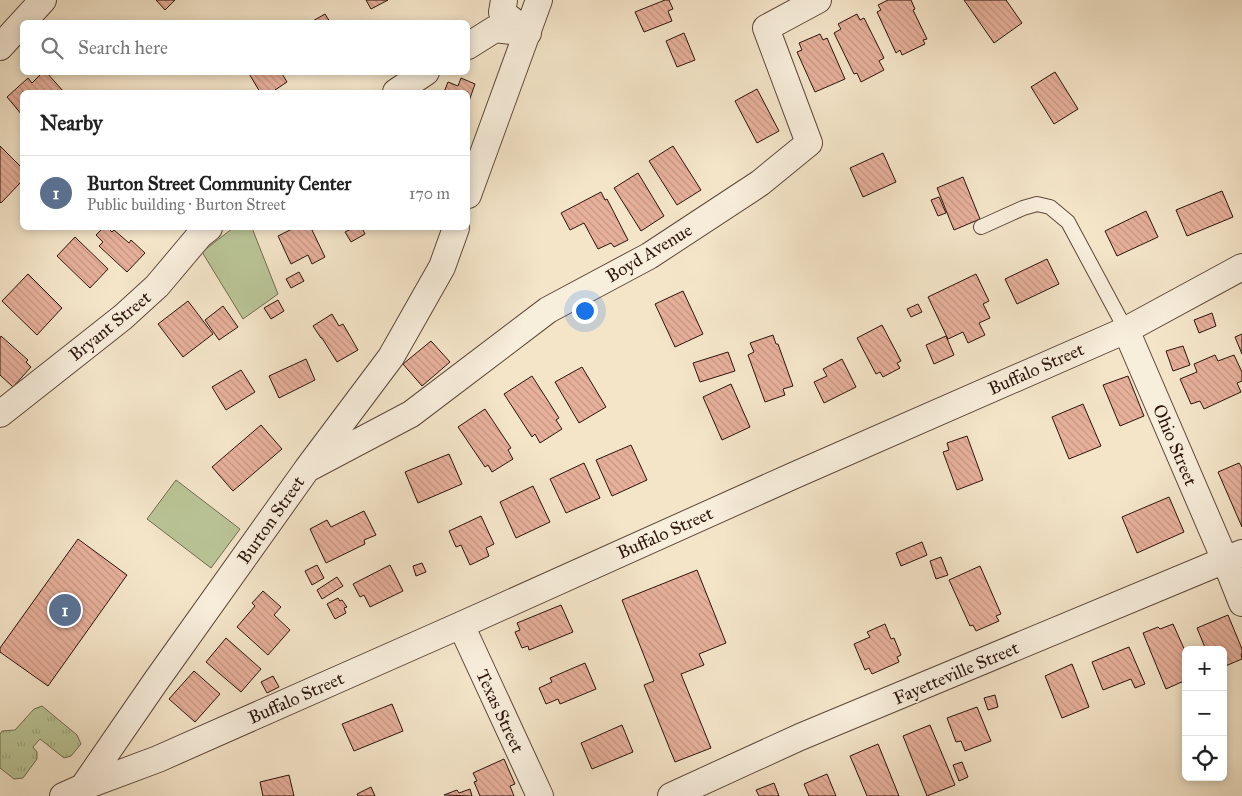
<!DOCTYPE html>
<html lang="en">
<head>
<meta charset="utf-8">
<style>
  :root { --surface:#fff; --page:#f2f2f2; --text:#222; --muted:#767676; --line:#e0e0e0; --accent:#b45309 }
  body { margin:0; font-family:"IM FELL Great Primer",serif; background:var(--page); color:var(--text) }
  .controls { position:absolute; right:15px; bottom:15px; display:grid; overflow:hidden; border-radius:8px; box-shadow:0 2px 8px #0003 }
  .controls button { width:45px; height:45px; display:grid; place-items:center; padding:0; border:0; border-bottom:1px solid var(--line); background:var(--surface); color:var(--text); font:25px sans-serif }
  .you { position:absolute; left:584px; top:310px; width:18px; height:18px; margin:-12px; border:4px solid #fff; border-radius:50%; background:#1a73e8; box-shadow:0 0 0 8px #1a73e833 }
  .badge { display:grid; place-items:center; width:32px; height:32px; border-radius:50%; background:var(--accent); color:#fff; font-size:16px; font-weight:700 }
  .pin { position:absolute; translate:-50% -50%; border:2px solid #fff; box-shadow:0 1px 5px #0006 }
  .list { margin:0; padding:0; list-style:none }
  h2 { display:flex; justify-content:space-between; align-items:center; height:65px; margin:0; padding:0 20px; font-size:21px }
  h2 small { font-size:16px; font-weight:400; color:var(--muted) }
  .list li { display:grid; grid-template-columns:32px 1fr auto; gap:15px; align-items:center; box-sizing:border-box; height:75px; padding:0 20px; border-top:1px solid var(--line) }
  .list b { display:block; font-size:19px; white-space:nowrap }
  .list p { margin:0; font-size:16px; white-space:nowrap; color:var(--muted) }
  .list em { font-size:16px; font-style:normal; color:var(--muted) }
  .icon { flex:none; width:28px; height:28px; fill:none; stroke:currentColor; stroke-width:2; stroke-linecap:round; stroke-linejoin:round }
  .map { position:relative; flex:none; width:1242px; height:796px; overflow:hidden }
  .search { position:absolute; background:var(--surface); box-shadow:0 2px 8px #0003; left:20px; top:20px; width:450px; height:55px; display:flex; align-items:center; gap:12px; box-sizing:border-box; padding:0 18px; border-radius:8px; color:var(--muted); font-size:19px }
  .panel { position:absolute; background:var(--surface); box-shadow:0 2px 8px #0003; left:20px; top:90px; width:450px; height:140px; border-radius:8px }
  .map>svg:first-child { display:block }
  .grass { fill:url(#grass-tufts); stroke:#736c52 }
  .garden { fill:#bac597; stroke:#736c52 }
  .building { fill:url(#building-back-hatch); stroke:#2c140c }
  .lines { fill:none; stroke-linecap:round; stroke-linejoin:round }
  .service-casing { stroke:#5e483b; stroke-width:16 }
  .minor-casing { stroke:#5e483b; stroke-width:28 }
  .service { stroke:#f8eedc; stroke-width:14 }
  .minor { stroke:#f8eedc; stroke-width:26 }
  .labels { text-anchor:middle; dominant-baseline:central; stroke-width:4; stroke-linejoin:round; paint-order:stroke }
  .street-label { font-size:18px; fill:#2c140c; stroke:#f8eedc }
</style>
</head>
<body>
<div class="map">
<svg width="1242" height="796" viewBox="0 0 1242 796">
  <defs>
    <pattern id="grass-tufts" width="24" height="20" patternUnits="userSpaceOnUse" patternTransform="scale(1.25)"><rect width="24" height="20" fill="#bac597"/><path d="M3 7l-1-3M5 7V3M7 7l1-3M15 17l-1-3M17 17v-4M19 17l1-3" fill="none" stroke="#a0a881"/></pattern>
    <pattern id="building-back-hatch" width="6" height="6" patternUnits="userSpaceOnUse" patternTransform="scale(1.25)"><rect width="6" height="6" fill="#e7b09b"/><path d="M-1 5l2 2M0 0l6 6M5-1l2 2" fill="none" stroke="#c69684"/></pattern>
  </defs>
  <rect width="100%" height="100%" fill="#f4e5c9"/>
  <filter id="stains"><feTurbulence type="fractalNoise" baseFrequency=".004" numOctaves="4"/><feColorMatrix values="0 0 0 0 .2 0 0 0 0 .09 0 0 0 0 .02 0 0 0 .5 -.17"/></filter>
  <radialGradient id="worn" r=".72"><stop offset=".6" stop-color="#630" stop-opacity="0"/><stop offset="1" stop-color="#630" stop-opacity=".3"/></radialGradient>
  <path class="grass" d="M42,706L77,735L81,744L71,756L64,758L40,739L33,747L37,752V759L23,778L14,779L0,768V734L2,731L15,730L34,709Z"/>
  <path class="garden" d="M233,228H252L278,294L243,319L202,252Z
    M176,480L240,529L211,568L147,519Z"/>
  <path class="building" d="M156,0H175L165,10Z
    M366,0H388L371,9Z
    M665,0H669L673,9L668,11L672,21L644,32L635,12Z
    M888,0H911L915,9L913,10L927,39L923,40L925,44L902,55L900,50L896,53L877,12L881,10L878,5Z
    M964,0H1006L1022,23L994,43Z
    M325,14L330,22H311Z
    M857,14L860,20L864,18L884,58L879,61L884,70L861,82L857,73L854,74L834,33L841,29L838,24Z
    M684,33L695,60L677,67L666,41Z
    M820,34L823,40L827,38L845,79L815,92L797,52L802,50L799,43Z
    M43,72H46L64,92H22V115L7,97L28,78L32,83Z
    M248,72H281L287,82L275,90L277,92H260Z
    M1055,72L1078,109L1054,124L1031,87Z
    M461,78L475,84L468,104V92H444L448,82L458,86Z
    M757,89L779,131L757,143L735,101Z
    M0,146L22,168V181L1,203L0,202Z
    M673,146L701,190L677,205L649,161Z
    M883,153L896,182L863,197L850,168Z
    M638,173L664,216L641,231L614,188Z
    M963,177L980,219L954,230L937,188Z
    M1222,191L1233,217L1187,236L1176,210Z
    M601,192L605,200L607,199L628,240L614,247L611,243L598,249L584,223L570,230L561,213Z
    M939,197L946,213L938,216L931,200Z
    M1146,211L1158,237L1117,256L1105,231Z
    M103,228H108L112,232L114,230L129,243L131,240L145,253L127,272L99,246L103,242L96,235Z
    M294,228H311L325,257L312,264L308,255L291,264L278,236Z
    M353,228H362L365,234L351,242L345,232Z
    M75,237L108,269L90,288L57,256Z
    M1047,259L1059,284L1017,304L1005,279Z
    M299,272L304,281L291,288L286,279Z
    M28,274L62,308L37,335L2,301Z
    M976,274L989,301L983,304L990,318L979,323L985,335L968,343L963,332L948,339L928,297Z
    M683,291L703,334L675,347L655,304Z
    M278,300L284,311L271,319L264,308Z
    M188,301L213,334L183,357L158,324Z
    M918,304L922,312L911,317L907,309Z
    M223,306L238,327L219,340L205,320Z
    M1212,313L1216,326L1199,333L1194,320Z
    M332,314L339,326L343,324L358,350L337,362L322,338H321L313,326Z
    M882,325L901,361L897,363L900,368L883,377L880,372L876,374L857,338Z
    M1242,334V354L1235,337Z
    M773,335L776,344H778L793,386L783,389L785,395L765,402L748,355L754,352L750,343Z
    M1,336L28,360L26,362L31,367L13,387L0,375V338Z
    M946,336L954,355L934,364L926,345Z
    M431,341L450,362L422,386L403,364Z
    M1183,346L1190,365L1173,371L1166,351Z
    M728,352L735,371L700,382L693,363Z
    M1215,355L1218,361L1234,355L1242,372V381L1237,383L1241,392L1204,409L1200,401L1191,404L1180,379L1197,372L1194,364Z
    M306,359L315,380L279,398L269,376Z
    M842,359L856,387L824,403L814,382L827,376L823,369Z
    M582,367L606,407L579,423L555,382Z
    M241,370L255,392L226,410L212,387Z
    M532,376L559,418L556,420L562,429L540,443L535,434L532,437L504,394Z
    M1128,376L1144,416L1120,426L1103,385Z
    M731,384L750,427L722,440L703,397Z
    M1083,404L1101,446L1069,459L1052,417Z
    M485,409L511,448L508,450L513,459L492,472L488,465L485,467L458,427Z
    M261,425L282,449L233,491L212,467Z
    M967,436L983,480L957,490L943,452L949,450L947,443Z
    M631,445L647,480L612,496L596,460Z
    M449,454L462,484L418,503L405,472Z
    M584,463L600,498L566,513L550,479Z
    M1239,463L1242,468V527L1218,472Z
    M533,486L550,522L516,538L500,502Z
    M1169,497L1184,532L1137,553L1122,517Z
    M364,511L376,535L364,540L365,544L326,563L310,529L327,520L331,527Z
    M481,516L494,544L486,548L489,556L470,565L461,545L456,547L449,531Z
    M78,539L127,575L48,686L0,652V648Z
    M922,542L927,555L901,566L896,553Z
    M941,557L948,575L936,579L930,561Z
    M422,563L426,572L416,576L413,566Z
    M317,565L324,578L312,585L305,571Z
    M390,565L403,591L370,607L364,595L360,597L353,584Z
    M980,566L1001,614L996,616L999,621L976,631L973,625L970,626L949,580Z
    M697,570L726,643L699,654L704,665L681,674L711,748L675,762L644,685L654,681L622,600Z
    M337,577L343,586L322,599L317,590Z
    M263,591L281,607L274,615L290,630L268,655L237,627L255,606L252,603Z
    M338,598L340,601L342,600L347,607L344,608L346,613L335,619L327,604Z
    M561,605L573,632L529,650L528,646L522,648L515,632L520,630L517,623Z
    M1228,615L1242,649V653L1241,654L1242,659L1223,667V650H1206L1197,628Z
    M885,624L891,639L894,638L901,655L897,657L899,662L872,674L869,668L865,670L854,644L870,637L867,632Z
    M1173,624L1186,653V680L1166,689L1143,633L1158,627L1160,629Z
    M226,638L261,669L241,692L206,662Z
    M1129,647L1145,684L1135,688L1131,679L1103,690L1092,662Z
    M585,663L596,689L560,704L558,699L546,704L539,688L552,682L550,678Z
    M1072,664L1089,707L1062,718L1045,676Z
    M194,671L220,694L195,722L169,699Z
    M273,676L279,687L267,693L261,682Z
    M995,695L998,707L988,710L984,698Z
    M392,704L403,731L354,751L342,724Z
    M977,707L991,741L965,751L961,741L956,742L947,718Z
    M622,725L633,752L592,769L581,743Z
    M930,725L955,785L927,796L903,736Z
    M878,744L899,796H867L850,756Z
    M504,759L515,784L510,786L514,796H480L474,782L477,781L473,773Z
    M962,762L968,777L959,781L953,765Z
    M827,774L836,796H809L804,784Z
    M289,775L294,796H263L260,782Z
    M774,783L779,796H759L756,790Z
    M371,787L375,796H358L357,794Z
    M470,789L472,796L444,795L457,790L459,793Z"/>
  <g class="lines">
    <g class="service-casing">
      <path id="service" d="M981,227L1023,208L1037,204L1050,207L1068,222L1126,330"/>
    </g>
    <g class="minor-casing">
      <path id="minor" d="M504,0L502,12L528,33
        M468,46L495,29L528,33
        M0,47L43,0
        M396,92L426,72
        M468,195L539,0
        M1126,330L1225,560L1242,603
        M0,414L123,317L157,286L200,235L209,228
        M307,469L411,414L548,310L649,256L760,183L809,143L766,28L818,0
        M461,625L540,796
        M83,787L158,759L461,625L795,475L1126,330L1242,267
        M63,796L83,787L156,681L307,469L391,357L442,267L456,228
        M671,796L800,737L1242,553"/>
    </g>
    <use href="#service" class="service"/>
    <use href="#minor" class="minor"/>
  </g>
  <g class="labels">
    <g class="street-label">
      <text transform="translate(649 253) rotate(-31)">Boyd Avenue</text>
      <text transform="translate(110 326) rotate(-39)">Bryant Street</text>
      <text transform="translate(1036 369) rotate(-24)">Buffalo Street</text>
      <text transform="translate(1175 445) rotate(67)">Ohio Street</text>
      <text transform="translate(271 520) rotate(-55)">Burton Street</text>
      <text transform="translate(665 533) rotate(-24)">Buffalo Street</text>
      <text transform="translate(956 673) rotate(-23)">Fayetteville Street</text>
      <text transform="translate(296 698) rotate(-24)">Buffalo Street</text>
      <text transform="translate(500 711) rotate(65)">Texas Street</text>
    </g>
  </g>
  <rect width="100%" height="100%" filter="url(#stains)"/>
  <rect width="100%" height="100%" fill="url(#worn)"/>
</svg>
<div class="controls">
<button>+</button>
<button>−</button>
<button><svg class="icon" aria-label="locate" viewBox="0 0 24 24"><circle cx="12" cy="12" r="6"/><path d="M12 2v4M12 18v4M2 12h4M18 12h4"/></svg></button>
</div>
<div class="you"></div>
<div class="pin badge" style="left:65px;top:610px;background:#5c6f8a">1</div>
<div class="search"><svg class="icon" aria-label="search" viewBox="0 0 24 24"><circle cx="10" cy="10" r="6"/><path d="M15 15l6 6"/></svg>Search here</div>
<section class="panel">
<h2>Nearby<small></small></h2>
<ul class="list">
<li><span class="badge" style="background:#5c6f8a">1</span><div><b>Burton Street Community Center</b><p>Public building · Burton Street</p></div><em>170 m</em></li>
</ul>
</section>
</div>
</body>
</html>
